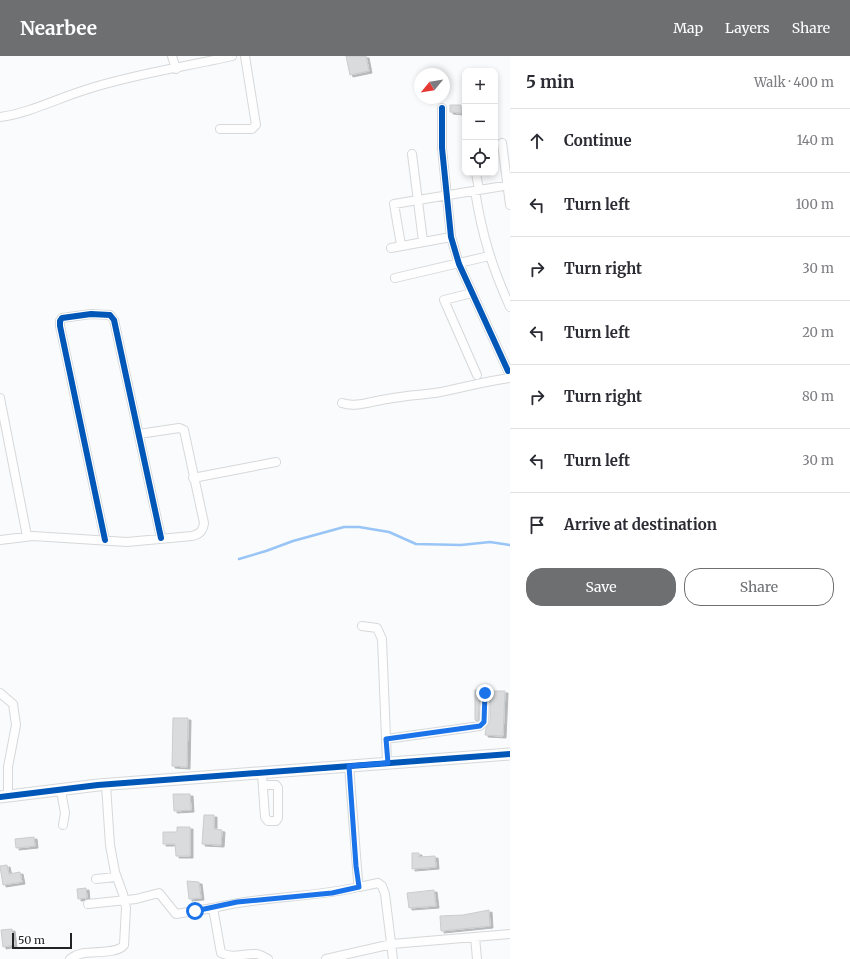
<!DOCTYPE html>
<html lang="en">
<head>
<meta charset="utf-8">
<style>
  :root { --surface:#fff; --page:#f2f2f3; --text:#2b2b33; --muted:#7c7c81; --line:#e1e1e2; --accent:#6d6f71 }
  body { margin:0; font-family:Merriweather,serif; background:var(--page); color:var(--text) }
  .controls { position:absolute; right:12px; top:12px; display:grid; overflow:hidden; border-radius:8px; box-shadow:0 2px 6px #0003 }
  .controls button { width:36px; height:36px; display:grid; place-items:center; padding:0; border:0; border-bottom:1px solid var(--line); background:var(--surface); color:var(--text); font:20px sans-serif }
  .compass { position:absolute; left:414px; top:12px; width:36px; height:36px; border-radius:50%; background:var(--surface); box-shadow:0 2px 6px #0003; rotate:240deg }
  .scale { position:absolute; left:12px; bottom:10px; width:60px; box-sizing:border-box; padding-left:4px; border:2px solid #222325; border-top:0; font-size:11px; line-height:14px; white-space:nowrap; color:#222325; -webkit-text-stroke:3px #fff; paint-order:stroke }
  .stop { position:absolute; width:12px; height:12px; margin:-9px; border:3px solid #1a73e8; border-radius:50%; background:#fff }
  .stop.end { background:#1a73e8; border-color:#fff; box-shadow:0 1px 4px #0008 }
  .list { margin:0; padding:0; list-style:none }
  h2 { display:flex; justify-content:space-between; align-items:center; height:52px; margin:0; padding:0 16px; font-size:17px }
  h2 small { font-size:13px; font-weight:400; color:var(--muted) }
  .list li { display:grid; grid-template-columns:26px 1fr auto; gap:12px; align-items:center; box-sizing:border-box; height:64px; padding:0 16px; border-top:1px solid var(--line) }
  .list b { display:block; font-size:15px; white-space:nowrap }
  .list em { font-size:13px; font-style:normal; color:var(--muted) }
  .actions { display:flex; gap:8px; padding:12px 16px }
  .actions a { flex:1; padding:9px 0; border:1px solid var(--accent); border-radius:16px; text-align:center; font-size:14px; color:var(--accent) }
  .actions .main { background:var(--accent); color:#fff }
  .icon { flex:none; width:22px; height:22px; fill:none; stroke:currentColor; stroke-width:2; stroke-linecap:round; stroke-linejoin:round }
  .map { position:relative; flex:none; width:510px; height:903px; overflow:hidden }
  header { display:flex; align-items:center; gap:24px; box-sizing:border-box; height:56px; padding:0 20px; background:var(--accent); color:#fff }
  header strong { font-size:19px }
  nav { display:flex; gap:22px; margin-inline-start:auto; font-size:14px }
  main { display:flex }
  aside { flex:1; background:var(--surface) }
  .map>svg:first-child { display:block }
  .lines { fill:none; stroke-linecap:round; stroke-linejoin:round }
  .stream { stroke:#98c5f5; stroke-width:2.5 }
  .building { fill:#dadbdd; stroke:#caccce; filter:url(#shadow) }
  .street-casing { stroke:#d6d8d9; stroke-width:10 }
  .secondary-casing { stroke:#d6d8d9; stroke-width:13 }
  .street { stroke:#fefeff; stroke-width:8 }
  .secondary { stroke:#fefeff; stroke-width:11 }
  .cycleway-casing { stroke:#fff; stroke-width:8 }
  .cycleway { stroke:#0057b8; stroke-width:6 }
  .route { stroke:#1a73e8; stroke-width:5 }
</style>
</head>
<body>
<header>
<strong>Nearbee</strong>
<nav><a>Map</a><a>Layers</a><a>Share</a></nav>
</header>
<main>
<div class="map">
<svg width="510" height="903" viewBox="0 0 510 903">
  <defs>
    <filter id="shadow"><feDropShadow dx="3" dy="2" stdDeviation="0" flood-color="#0004"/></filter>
  </defs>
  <rect width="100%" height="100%" fill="#f9fbfd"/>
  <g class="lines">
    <path class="stream" d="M239,503L266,495L293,485L344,471H359L389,476L416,488L461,489L490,486L510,489"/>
  </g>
  <path class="building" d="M346,0H366L369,15L350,19Z
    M450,49H461V57L450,56Z
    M475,634H480L478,665L475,664Z
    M490,635H505L503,680L485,679L486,672L490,666Z
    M173,662H188L187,711L172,710Z
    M173,738H190L191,754L174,755Z
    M204,759H214V773L222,774L221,789L202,788Z
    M177,771H190V800H176L175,788H163V776H177Z
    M34,781L35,790L16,792L15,783Z
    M412,797H419V801L435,800L436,811L412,813Z
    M7,809L9,818L20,816L22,826L3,829L0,810Z
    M187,825L199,826L201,842L189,843Z
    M86,832L87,842L78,843L77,833Z
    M434,834L436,850L409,852L407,837Z
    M489,854L490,870L441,875L440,860L463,859Z
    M12,873L14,889L3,891L1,874Z"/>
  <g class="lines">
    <g class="street-casing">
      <path id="street" d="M172,0L176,13
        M442,52V92L451,181L459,208L508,315
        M0,61C30,57 58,42 88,33C134,18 184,11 232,0
        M220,73H252L256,69L245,0
        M502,87L510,149
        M412,98L423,185
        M476,117L479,134
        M475,135C482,179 492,211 510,251
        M401,189L394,148L510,129
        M391,192L451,181
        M395,222L489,200
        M472,237L444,244L477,319
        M0,342L27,480
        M342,347C355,352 372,345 387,343C403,340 419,339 435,337C460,333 484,325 510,322
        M193,422L276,406
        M0,484L33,480L127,486L192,480C200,478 203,475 204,467L184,374L179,372L139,378
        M105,484L60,270V265L62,262L91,258L110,259L114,264L161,482
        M362,570L377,572L382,583L387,707
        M0,637L13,648L16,669L8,711V741
        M386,683L480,670L484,666L485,637
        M349,710L358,825L359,831L378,827L382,830L385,838L393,903
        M262,718L265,761L268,765H276L278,762V732L276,729H263
        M61,735L65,757L63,769
        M96,823L116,821
        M88,848L136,843L159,837L176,858L213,852L221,897C235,903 244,897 256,898C260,898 264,901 268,903
        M213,852C261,840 311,842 359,831
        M475,881L477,903
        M70,903C74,900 79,898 84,897C94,896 119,897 124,889L126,852L123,838L115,816L110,789L106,729
        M326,903L392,888L510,878"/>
    </g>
    <g class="secondary-casing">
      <path id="secondary" d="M0,741L98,729L510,698"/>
    </g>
    <use href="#street" class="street"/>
    <use href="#secondary" class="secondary"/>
    <g class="cycleway-casing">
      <path id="cycleway" d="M442,52V92L451,181L459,208L508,315
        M105,484L60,270V265L62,262L91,258L110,259L114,264L161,482
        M0,741L98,729L510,698"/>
    </g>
    <use href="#cycleway" class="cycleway"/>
  </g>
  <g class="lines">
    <path class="route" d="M195,855L237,846L332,837L359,831L356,810L349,710L388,707L386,683L480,670L484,666L485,637"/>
  </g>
</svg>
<div class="controls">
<button>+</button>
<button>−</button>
<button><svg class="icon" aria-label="locate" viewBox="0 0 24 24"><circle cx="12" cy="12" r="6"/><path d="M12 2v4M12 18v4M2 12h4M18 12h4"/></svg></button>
</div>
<svg class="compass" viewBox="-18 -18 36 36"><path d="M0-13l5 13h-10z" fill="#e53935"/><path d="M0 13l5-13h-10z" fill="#7c7c81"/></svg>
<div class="scale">50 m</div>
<div class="stop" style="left:195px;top:855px"></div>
<div class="stop end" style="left:485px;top:637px"></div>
</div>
<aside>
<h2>5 min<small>Walk · 400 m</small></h2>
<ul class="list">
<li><svg class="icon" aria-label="ahead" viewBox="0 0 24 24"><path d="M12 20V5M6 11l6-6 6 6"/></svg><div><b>Continue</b></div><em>140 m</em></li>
<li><svg class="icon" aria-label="left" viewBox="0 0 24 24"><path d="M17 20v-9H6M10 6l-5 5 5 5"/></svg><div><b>Turn left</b></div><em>100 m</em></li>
<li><svg class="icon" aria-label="right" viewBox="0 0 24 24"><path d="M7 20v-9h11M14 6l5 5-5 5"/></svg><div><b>Turn right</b></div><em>30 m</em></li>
<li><svg class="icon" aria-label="left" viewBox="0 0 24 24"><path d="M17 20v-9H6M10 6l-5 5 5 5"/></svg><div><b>Turn left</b></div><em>20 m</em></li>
<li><svg class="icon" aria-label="right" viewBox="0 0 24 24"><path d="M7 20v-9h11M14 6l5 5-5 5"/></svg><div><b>Turn right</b></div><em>80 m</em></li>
<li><svg class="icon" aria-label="left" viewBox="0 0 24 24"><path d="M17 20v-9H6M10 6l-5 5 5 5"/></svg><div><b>Turn left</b></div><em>30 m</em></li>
<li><svg class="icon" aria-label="arrive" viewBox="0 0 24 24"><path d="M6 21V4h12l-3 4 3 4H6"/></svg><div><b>Arrive at destination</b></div></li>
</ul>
<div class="actions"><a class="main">Save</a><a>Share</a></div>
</aside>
</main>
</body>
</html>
